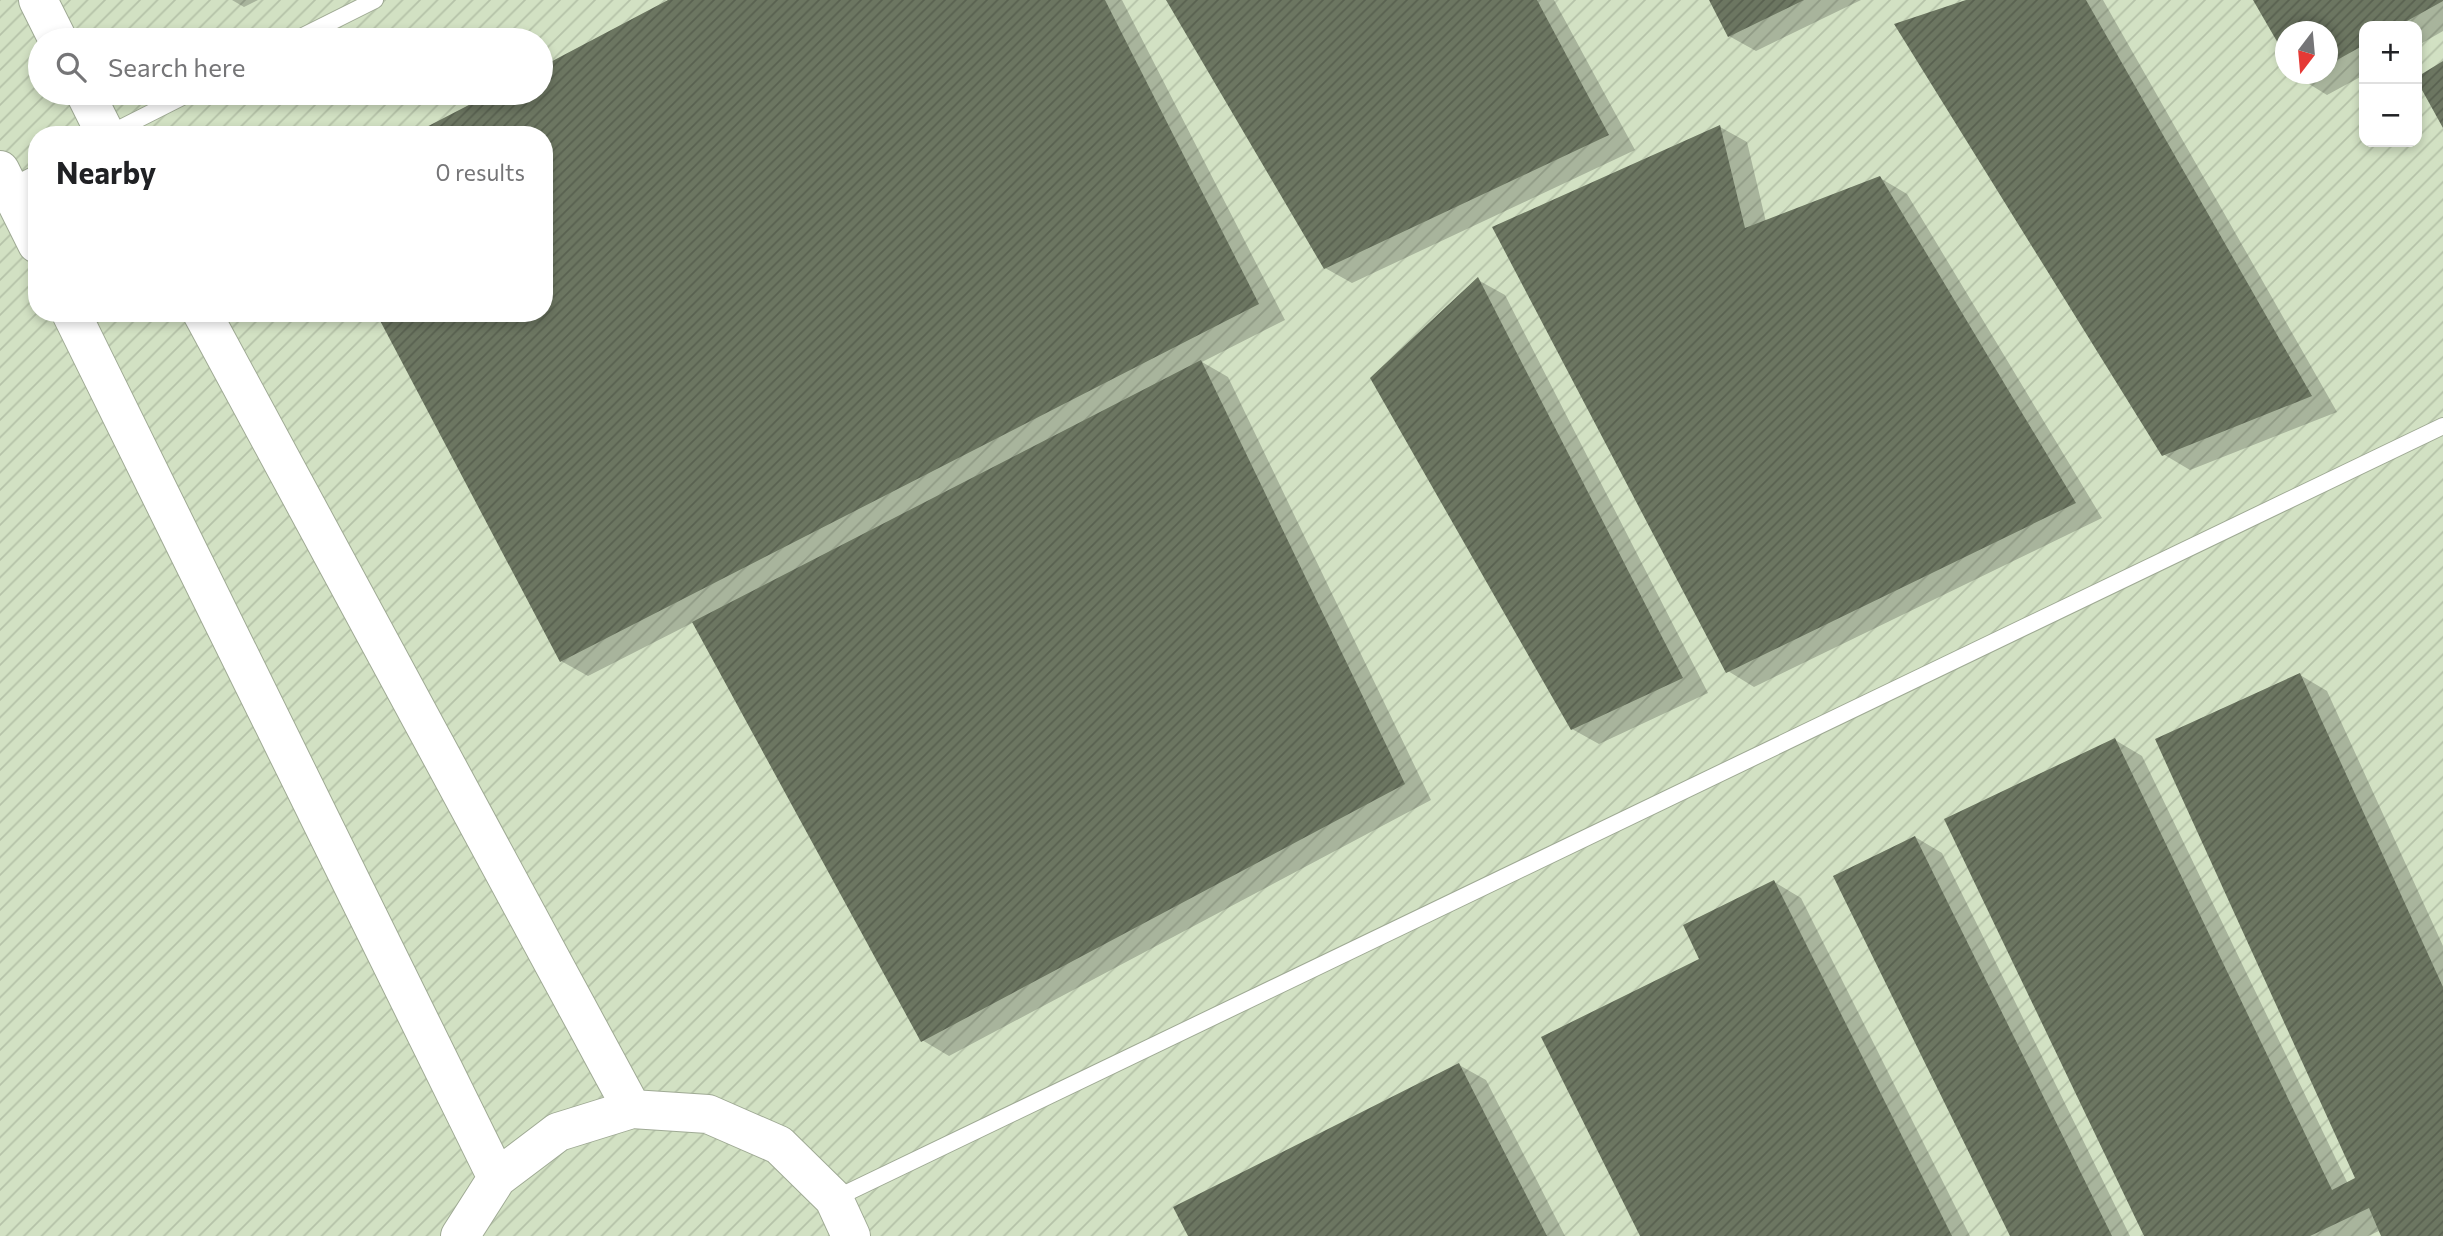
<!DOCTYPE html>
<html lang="en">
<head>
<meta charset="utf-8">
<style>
  :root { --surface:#fff; --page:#f6f6f6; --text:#202124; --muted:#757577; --line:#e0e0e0 }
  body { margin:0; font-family:Commissioner,sans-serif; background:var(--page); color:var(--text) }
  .controls { position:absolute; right:21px; top:21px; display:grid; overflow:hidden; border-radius:14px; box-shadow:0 4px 10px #0003 }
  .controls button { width:63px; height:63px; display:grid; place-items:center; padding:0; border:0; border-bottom:2px solid var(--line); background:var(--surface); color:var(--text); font:35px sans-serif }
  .compass { position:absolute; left:2275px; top:21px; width:63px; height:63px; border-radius:50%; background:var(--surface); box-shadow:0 4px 10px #0003; rotate:196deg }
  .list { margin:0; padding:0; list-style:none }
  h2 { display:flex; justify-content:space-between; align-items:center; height:91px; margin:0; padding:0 28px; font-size:30px }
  h2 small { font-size:23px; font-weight:400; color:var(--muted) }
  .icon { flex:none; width:38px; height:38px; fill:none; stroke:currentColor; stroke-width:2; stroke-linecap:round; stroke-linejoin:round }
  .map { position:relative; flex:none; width:2443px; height:1236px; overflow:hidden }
  .search { position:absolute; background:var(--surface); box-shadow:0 4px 10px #0003; left:28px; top:28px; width:525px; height:77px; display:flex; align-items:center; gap:18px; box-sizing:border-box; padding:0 24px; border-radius:38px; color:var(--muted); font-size:26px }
  .panel { position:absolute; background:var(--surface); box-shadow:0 4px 10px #0003; left:28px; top:126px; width:525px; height:196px; border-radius:28px }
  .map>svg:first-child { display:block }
  .industrial { fill:url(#industrial-furrows); fill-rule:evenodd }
  .shadow { fill:#0003 }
  .building { fill:url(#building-hatch) }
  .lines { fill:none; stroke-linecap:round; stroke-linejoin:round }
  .lane-casing { stroke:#9faa94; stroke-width:18 }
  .secondary-casing { stroke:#9faa94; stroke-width:40 }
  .lane { stroke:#fff; stroke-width:16 }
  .secondary { stroke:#fff; stroke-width:38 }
</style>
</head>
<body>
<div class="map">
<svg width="2443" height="1236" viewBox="0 0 2443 1236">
  <defs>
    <pattern id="industrial-furrows" width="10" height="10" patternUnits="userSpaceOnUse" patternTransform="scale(1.75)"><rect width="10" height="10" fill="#d2e1c3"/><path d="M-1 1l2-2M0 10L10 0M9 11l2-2" fill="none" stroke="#b5c2a8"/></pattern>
    <pattern id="building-hatch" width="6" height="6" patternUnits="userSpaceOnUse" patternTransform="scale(1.75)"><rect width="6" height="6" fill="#6c7661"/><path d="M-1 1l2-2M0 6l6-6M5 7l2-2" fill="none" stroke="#596150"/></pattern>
  </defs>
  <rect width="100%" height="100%" fill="#dfebd4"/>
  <path class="industrial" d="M0,0H2443V1236H0ZM2364,26H2417V142H2364ZM2286,32H2328V74H2286ZM40,40H541V93H40ZM37,135H544V313H37Z"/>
  <path class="shadow" d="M232,0H258L244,7Z
    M672,0H1122L1285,320L1202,362L1228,377L1431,800L949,1056L922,1040L694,622L588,676L561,661L544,313V135H415L495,93H541V69Z
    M1168,0H1554L1635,150L1352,283L1325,268Z
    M1711,0H1861L1756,51L1729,36Z
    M1972,0H2103L2337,412L2190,470L2163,454Z
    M2255,0H2443V31L2417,46V26H2364V75L2327,95L2301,79L2297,74H2328V32Z
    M1720,127L1747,142L1766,222L1880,178L1907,194L2102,518L1754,687L1728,671Z
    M1478,280L1505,295L1708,693L1599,744L1572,729Z
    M2300,675L2327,691L2443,946V1236H2383L2381,1230L2368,1236H2146L2115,740L2142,756L2348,1184L2357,1179Z
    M1915,837L1942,853L2130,1236H2012Z
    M1774,882L1801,898L1970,1236H1642L1702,960Z
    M1459,1065L1486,1080L1565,1236H1190Z"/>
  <path class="building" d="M668,0H1105L1259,304L560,662L376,313H544V135H411L492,93H541V67Z
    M1166,0H1537L1609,135L1324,269Z
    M1709,0H1804L1728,37Z
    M1966,0H2086L2312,396L2162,456L1894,24Z
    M2253,0H2443V1L2398,26H2364V45L2328,65V32H2286V57Z
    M2443,61V128L2417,81V77Z
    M2295,74H2312L2299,81Z
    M1720,125L1745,228L1880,176L2076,503L1726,673L1492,227Z
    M1478,277L1683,678L1571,730L1370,378Z
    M1201,360L1405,784L921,1042L692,622Z
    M2300,673L2443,987V1236H2381L2369,1208L2310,1236H2144L1944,819L2115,738L2332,1190L2355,1178L2155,739Z
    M1915,836L2112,1236H2010L1833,876Z
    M1774,880L1952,1236H1640L1541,1037L1699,959L1683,925Z
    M1459,1063L1547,1236H1188L1173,1207Z"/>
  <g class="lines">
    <g class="lane-casing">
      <path id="lane" d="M295,40L375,0
        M107,135L190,93
        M8,188L37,173
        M834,1199L2443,426"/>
    </g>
    <g class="secondary-casing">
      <path id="secondary" d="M38,0L58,40
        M85,93L106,135
        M0,170L37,244
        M71,313L497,1178
        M202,313L632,1109
        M460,1236L497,1178L558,1132L632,1109L708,1114L779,1145L834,1199L851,1236"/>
    </g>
    <use href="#lane" class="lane"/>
    <use href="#secondary" class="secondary"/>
  </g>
</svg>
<div class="controls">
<button>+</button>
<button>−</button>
</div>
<svg class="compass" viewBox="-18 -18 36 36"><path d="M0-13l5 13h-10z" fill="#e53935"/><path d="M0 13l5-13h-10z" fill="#757577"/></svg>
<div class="search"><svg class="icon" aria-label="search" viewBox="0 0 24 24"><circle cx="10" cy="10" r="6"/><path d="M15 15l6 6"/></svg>Search here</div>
<section class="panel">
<h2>Nearby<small>0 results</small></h2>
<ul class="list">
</ul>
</section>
</div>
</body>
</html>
